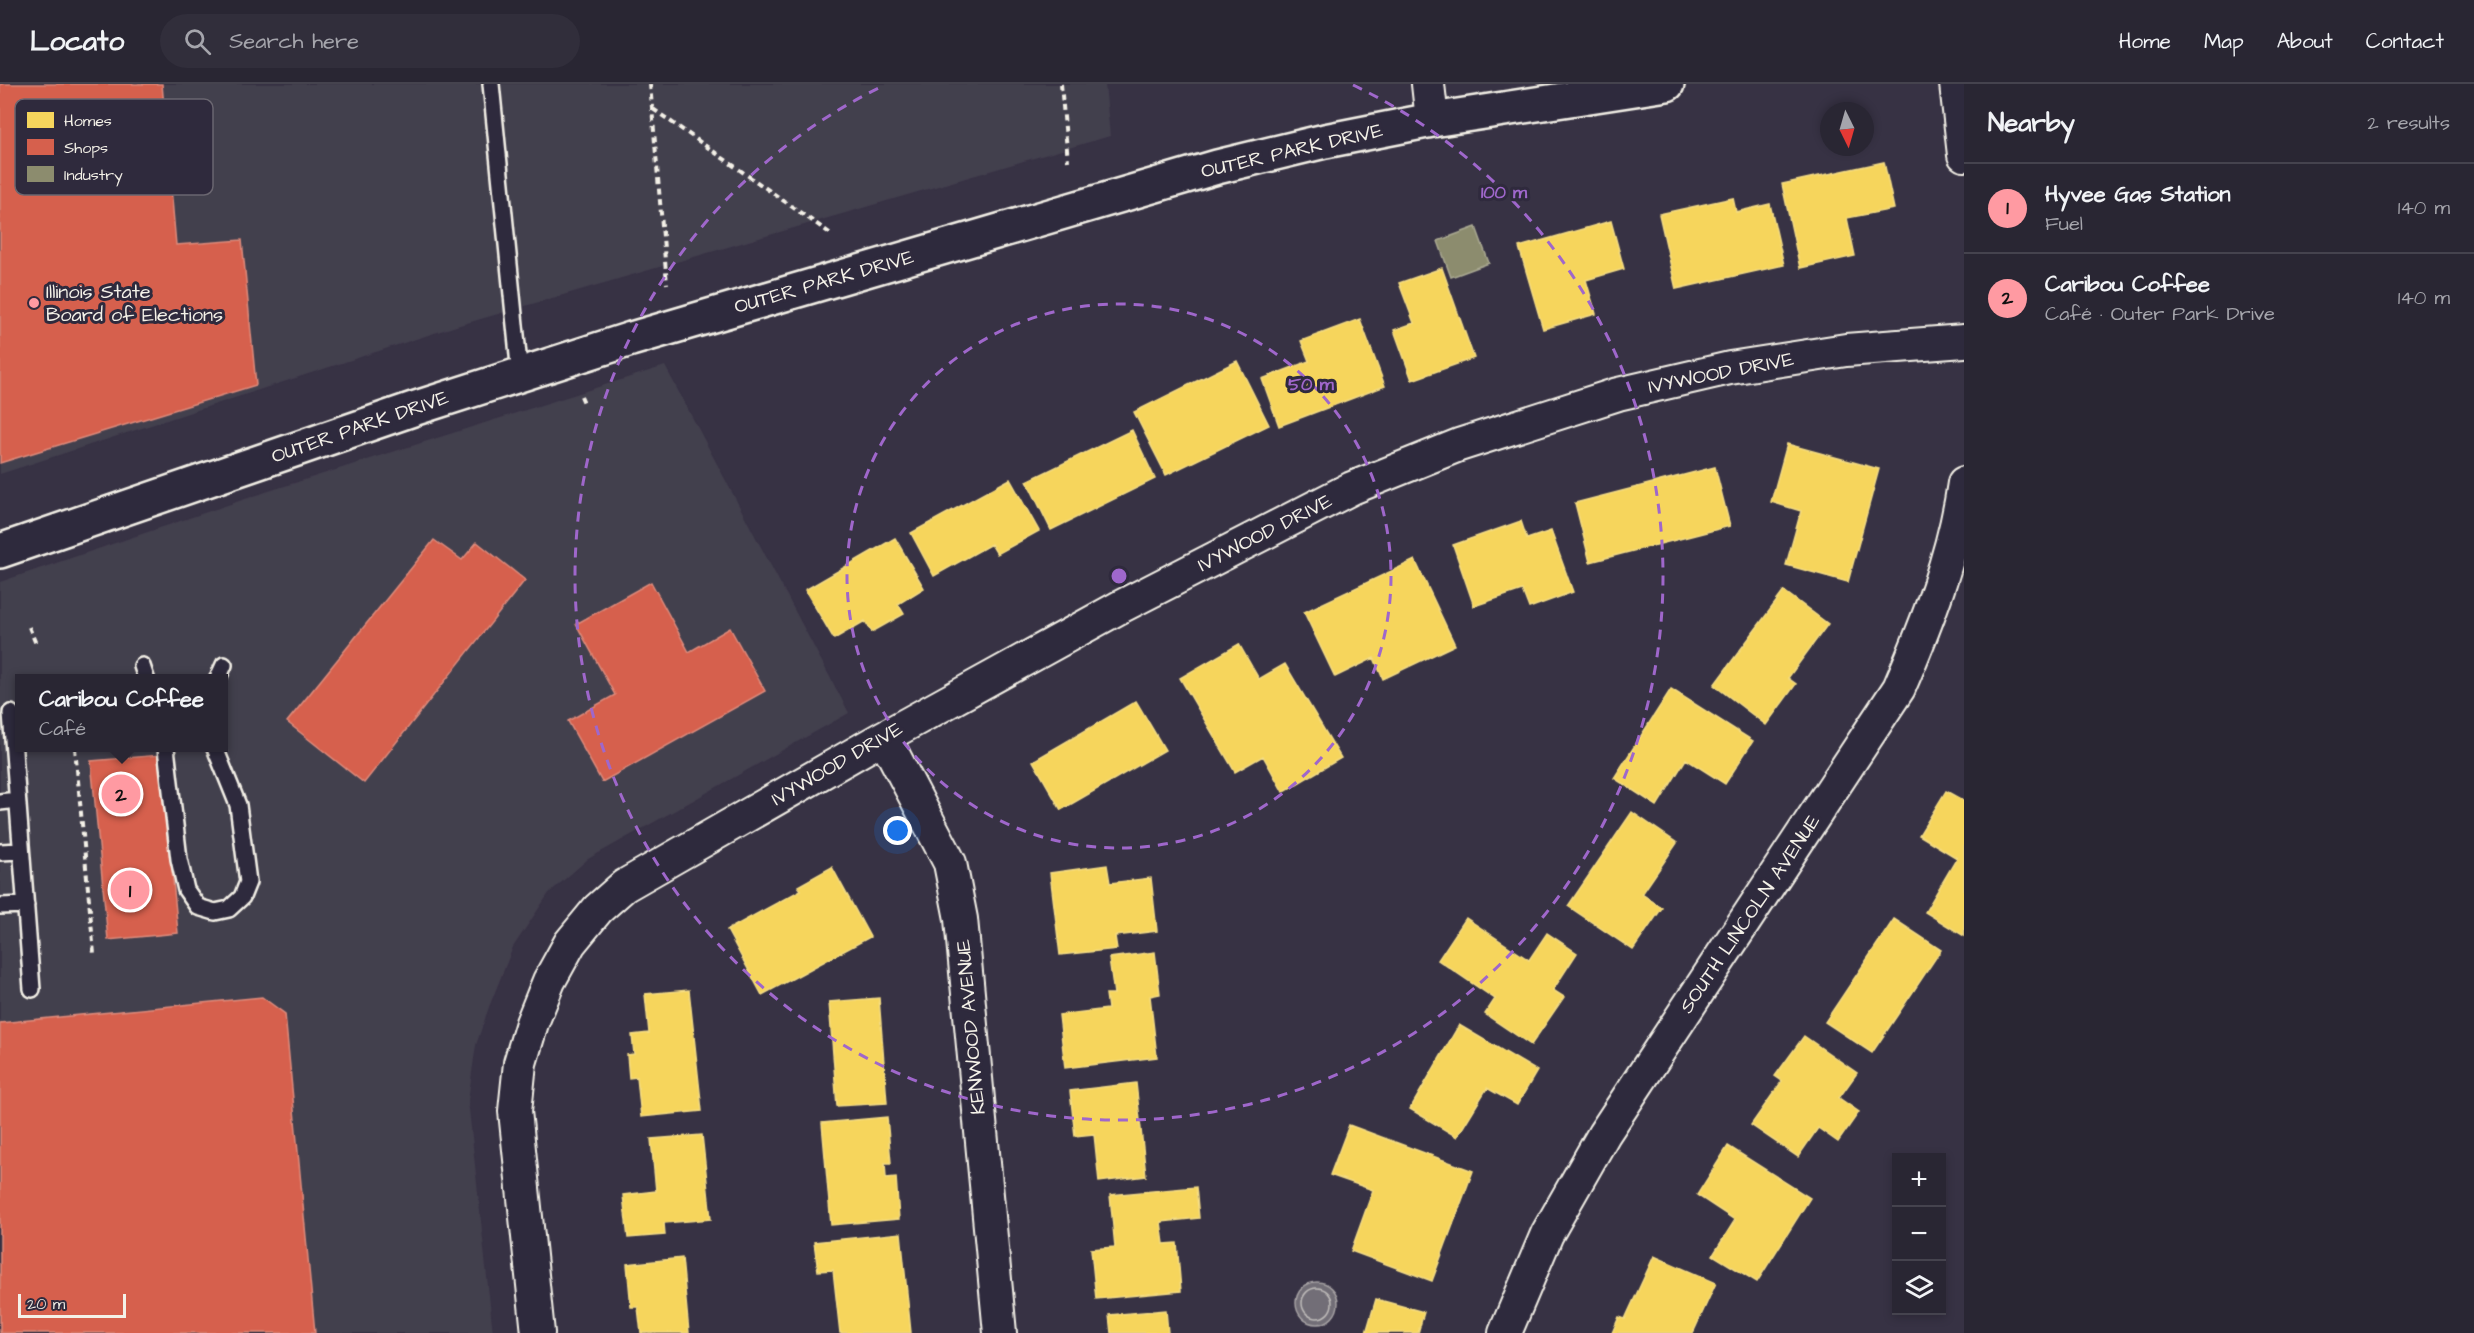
<!DOCTYPE html>
<html lang="en">
<head>
<meta charset="utf-8">
<style>
  :root { --surface:#292633; --page:#312e3b; --text:#f1f3f6; --muted:#a5a5ac; --line:#45434e; --accent:#ff9aa2 }
  body { margin:0; font-family:"Architects Daughter",sans-serif; background:var(--page); color:var(--text) }
  .controls { position:absolute; right:18px; bottom:18px; display:grid; overflow:hidden; border-radius:0px; box-shadow:0 3px 9px #0003 }
  .controls button { width:54px; height:54px; display:grid; place-items:center; padding:0; border:0; border-bottom:2px solid var(--line); background:var(--surface); color:var(--text); font:30px sans-serif }
  .compass { position:absolute; left:1820px; top:18px; width:54px; height:54px; border-radius:50%; background:var(--surface); box-shadow:0 3px 9px #0003; rotate:175deg }
  .scale { position:absolute; left:18px; bottom:15px; width:108px; box-sizing:border-box; padding-left:6px; border:3px solid #f4f1e8; border-top:0; font-size:16px; line-height:21px; white-space:nowrap; color:#f4f1e8; -webkit-text-stroke:4px #2f2a3d; paint-order:stroke }
  .you { position:absolute; left:898px; top:747px; width:21px; height:21px; margin:-15px; border:4px solid #fff; border-radius:50%; background:#1a73e8; box-shadow:0 0 0 9px #1a73e833 }
  .badge { display:grid; place-items:center; width:39px; height:39px; border-radius:50%; background:var(--accent); color:#111; font-size:20px; font-weight:700 }
  .pin { position:absolute; translate:-50% -50%; border:3px solid #fff; box-shadow:0 2px 6px #0006 }
  .popup { position:absolute; left:15px; top:590px; width:213px; height:78px; box-sizing:border-box; display:grid; place-content:center; border-radius:0px; background:var(--surface); filter:drop-shadow(0 2px 4px #0005); font-size:20px; white-space:nowrap; color:var(--muted) }
  .popup b { font-size:22px; color:var(--text) }
  .popup::after { content:''; position:absolute; left:50%; top:100%; margin-left:-12px; border:12px solid transparent; border-top-color:var(--surface) }
  .list { margin:0; padding:0; list-style:none }
  h2 { display:flex; justify-content:space-between; align-items:center; height:78px; margin:0; padding:0 24px; font-size:26px }
  h2 small { font-size:20px; font-weight:400; color:var(--muted) }
  .list li { display:grid; grid-template-columns:39px 1fr auto; gap:18px; align-items:center; box-sizing:border-box; height:90px; padding:0 24px; border-top:2px solid var(--line) }
  .list b { display:block; font-size:22px; white-space:nowrap }
  .list p { margin:0; font-size:20px; white-space:nowrap; color:var(--muted) }
  .list em { font-size:20px; font-style:normal; color:var(--muted) }
  .icon { flex:none; width:33px; height:33px; fill:none; stroke:currentColor; stroke-width:2; stroke-linecap:round; stroke-linejoin:round }
  .map { position:relative; flex:none; width:1964px; height:1249px; overflow:hidden }
  header { display:flex; align-items:center; gap:36px; box-sizing:border-box; height:84px; padding:0 30px; background:var(--surface); border-bottom:2px solid var(--line) }
  header strong { font-size:28px }
  nav { display:flex; gap:33px; margin-inline-start:auto; font-size:21px }
  .search { width:420px; height:54px; background:var(--page); display:flex; align-items:center; gap:15px; box-sizing:border-box; padding:0 21px; border-radius:33px; color:var(--muted); font-size:22px }
  main { display:flex }
  aside { flex:1; background:var(--surface) }
  .map>svg:first-child { display:block }
  .built { fill:#433f4e; fill-rule:evenodd }
  .water { fill:#726e77; stroke:#a6a2a4; stroke-width:1.5 }
  .homes { fill:#f6d55c; stroke:#f5dd86; stroke-width:1.5 }
  .shops { fill:#d6604d; stroke:#df8c7c; stroke-width:1.5 }
  .industry { fill:#8c8c6e; stroke:#abaa93; stroke-width:1.5 }
  .lines { fill:none; stroke-linecap:round; stroke-linejoin:round }
  .shore { stroke:#c0bdbb; stroke-width:1.5 }
  .service-casing { stroke:#f4f1e8; stroke-width:20 }
  .minor-casing { stroke:#f4f1e8; stroke-width:36 }
  .tertiary-casing { stroke:#f4f1e8; stroke-width:38 }
  .path { stroke:#f4f1e8; stroke-width:4; stroke-dasharray:6 4.5; stroke-linecap:butt }
  .service { stroke:#2f2a3d; stroke-width:15 }
  .minor { stroke:#2f2a3d; stroke-width:32 }
  .tertiary { stroke:#2f2a3d; stroke-width:33 }
  .ring { fill:none; stroke:#9f67cb; stroke-width:3; stroke-dasharray:10 8 }
  .poi-dot { fill:#ff9aa2; stroke:#2f2a3d; stroke-width:2 }
  .labels { text-anchor:middle; dominant-baseline:central; stroke-width:6; stroke-linejoin:round; paint-order:stroke }
  .street-label { font-size:20px; fill:#f4f1e8; stroke:#2f2a3d }
  .poi-label { font-size:20px; fill:#f4f1e8; stroke:#2f2a3d; text-anchor:start }
  .key { fill:#2f2a3d; stroke:#6a6670; stroke-width:1.5 }
  .key-label { font-size:16px; fill:#f4f1e8 }
  .centre { fill:#9f67cb; stroke:#2f2a3d; stroke-width:3 }
  .ring-label { font-size:18px; text-anchor:middle; font-weight:bold; fill:#9f67cb; stroke:#2f2a3d; stroke-width:6; stroke-linejoin:round; paint-order:stroke }
</style>
</head>
<body>
<header>
<strong>Locato</strong>
<div class="search"><svg class="icon" aria-label="search" viewBox="0 0 24 24"><circle cx="10" cy="10" r="6"/><path d="M15 15l6 6"/></svg>Search here</div>
<nav><a>Home</a><a>Map</a><a>About</a><a>Contact</a></nav>
</header>
<main>
<div class="map">
<svg width="1964" height="1249" viewBox="0 0 1964 1249">
  <rect width="100%" height="100%" fill="#373244"/>
  <filter id="ink" filterUnits="userSpaceOnUse"><feTurbulence type="fractalNoise" baseFrequency=".0167" numOctaves="2"/><feDisplacementMap in="SourceGraphic" scale="12" xChannelSelector="R" yChannelSelector="G"/><feConvolveMatrix kernelMatrix="1 2 1 2 8 2 1 2 1" color-interpolation-filters="sRGB"/></filter>
  <g filter="url(#ink)">
    <path class="built" d="M0,0H1105L1110,52L453,243L0,390Z
      M665,282L849,629L588,775L549,809L513,863L489,923L476,961L468,1016L493,1249H0V498L269,407ZM19,594H223V664H19Z"/>
    <path class="water" d="M1296 1219a21 21 0 1 1 42 0a21 21 0 1 1-42 0Z"/>
    <path class="homes" d="M1884,78L1894,125L1847,134L1855,172L1800,184L1782,100Z
      M1733,114L1736,128L1770,120L1784,181L1676,205L1659,130Z
      M1611,137L1624,185L1586,196L1596,230L1543,245L1519,163Z
      M1442,184L1474,274L1412,296L1394,246L1414,239L1399,199Z
      M1360,235L1385,302L1279,342L1262,295L1309,277L1301,257Z
      M1237,277L1269,341L1166,391L1134,328Z
      M1132,346L1155,395L1051,446L1027,397Z
      M1787,360L1879,385L1848,498L1786,481L1801,427L1771,418Z
      M1715,383L1730,442L1590,478L1575,419Z
      M1010,395L1039,447L997,470L991,460L934,492L911,449Z
      M1521,437L1527,455L1551,447L1573,508L1529,524L1522,506L1474,522L1453,461Z
      M895,454L924,504L898,520L904,530L872,548L865,537L834,555L805,506Z
      M1415,476L1455,561L1383,595L1374,574L1335,593L1304,528Z
      M1784,507L1828,540L1788,594L1796,600L1766,641L1714,601Z
      M1239,560L1259,595L1285,580L1341,674L1283,708L1263,672L1235,688L1180,594Z
      M1671,605L1753,657L1725,700L1686,675L1657,722L1614,694Z
      M1136,617L1165,666L1061,726L1033,677Z
      M1946,707L1964,717V852L1925,828L1957,774L1919,751Z
      M1632,728L1677,759L1642,810L1662,824L1633,866L1568,822Z
      M1107,781L1110,799L1151,794L1157,847L1115,852L1117,865L1060,871L1050,789Z
      M832,783L870,853L762,911L727,846L801,806L798,802Z
      M1466,834L1529,876L1547,849L1577,869L1553,906L1564,913L1531,961L1485,930L1495,915L1438,876Z
      M1894,835L1941,866L1872,969L1825,938Z
      M1155,868L1160,910L1150,912L1157,973L1065,984L1059,931L1108,925L1106,910H1114L1109,874Z
      M689,906L702,1027L641,1033L637,993L629,994L627,971L634,970L632,951L649,949L645,910Z
      M879,914L887,1019L837,1022L829,918Z
      M1459,941L1537,987L1517,1021L1487,1004L1457,1053L1410,1025Z
      M1804,952L1857,989L1839,1014L1859,1028L1838,1058L1818,1044L1798,1073L1751,1041L1782,997L1775,992Z
      M1136,999L1146,1092L1099,1098L1094,1050L1075,1052L1070,1007Z
      M887,1033L891,1079H885L886,1094L896,1093L899,1135L831,1141L822,1039Z
      M1349,1041L1473,1087L1432,1197L1351,1167L1373,1106L1330,1091Z
      M702,1051L711,1135L664,1139L665,1151L628,1154L623,1111L656,1107L651,1055Z
      M1728,1062L1810,1114L1757,1198L1713,1171L1735,1136L1697,1111Z
      M1196,1103L1199,1134L1161,1138L1164,1160L1177,1159L1181,1207L1096,1215L1091,1165L1115,1163L1110,1111Z
      M901,1149L911,1249H840L833,1186L818,1187L814,1158Z
      M1654,1172L1716,1199L1693,1249H1612L1619,1233L1625,1235Z
      M682,1174L689,1249H641L638,1223H631L627,1180Z
      M1376,1215L1424,1228L1418,1249H1366Z
      M1166,1226L1168,1249H1111L1109,1231Z"/>
    <path class="shops" d="M0,0H162L176,161L242,156L256,301L0,379Z
      M434,456L462,476L477,458L525,496L364,699L287,638Z
      M651,498L689,568L730,544L765,607L602,698L568,637L615,611L576,540Z
      M161,671L178,849L108,856L91,677Z
      M262,913L285,930L315,1249H0V939Z"/>
    <path class="industry" d="M1476,143L1489,179L1451,193L1438,157Z"/>
    <g class="lines">
      <path class="shore" d="M1302 1219a15 15 0 1 1 30 0a15 15 0 1 1-30 0Z"/>
      <g class="service-casing">
        <path id="service" d="M491,0L520,291
          M142,582L146,594
          M218,594L224,581
          M11,629L32,905
          M166,664L179,775L186,806L198,823L215,828L229,825L242,813L248,798L238,721L215,664
          M0,718L17,716
          M0,768L21,767
          M0,822L26,821"/>
      </g>
      <g class="minor-casing">
        <path id="minor" d="M1428,0L1432,36
          M1956,0L1964,71
          M884,653L950,779L961,835L1000,1249
          M538,1249L515,1027L520,979L532,939L549,897L570,859L598,825L624,802L884,653L1120,523L1352,404L1459,361L1618,310L1730,284L1846,266L1964,257
          M1505,1249L1547,1150L1604,1050L1899,604C1927,539 1954,470 1964,399"/>
      </g>
      <g class="tertiary-casing">
        <path id="tertiary" d="M0,467L413,325L631,255L1217,83L1325,57L1432,36L1667,0"/>
      </g>
      <path class="path" d="M650,0L667,200
        M1061,0L1068,77
        M653,25L831,150
        M581,312L585,321
        M29,543L36,560
        M75,664L94,870"/>
      <use href="#service" class="service"/>
      <use href="#minor" class="minor"/>
      <use href="#tertiary" class="tertiary"/>
    </g>
  </g>
  <g class="ring">
    <circle cx="1119" cy="492" r="272"/>
    <path d="M1353 1A544 544 0 1 1 885 1"/>
  </g>
  <circle class="poi-dot" cx="34" cy="219" r="6"/>
  <g class="labels">
    <g class="street-label">
      <text transform="translate(1292 67) rotate(-13)">OUTER PARK DRIVE</text>
      <text transform="translate(824 198) rotate(-16)">OUTER PARK DRIVE</text>
      <text transform="translate(1721 289) rotate(-11)">IVYWOOD DRIVE</text>
      <text transform="translate(360 343) rotate(-19)">OUTER PARK DRIVE</text>
      <text transform="translate(1265 449) rotate(-27)">IVYWOOD DRIVE</text>
      <text transform="translate(837 680) rotate(-30)">IVYWOOD DRIVE</text>
      <text transform="translate(1750 830) rotate(-56)">SOUTH LINCOLN AVENUE</text>
      <text transform="translate(971 943) rotate(-95)">KENWOOD AVENUE</text>
    </g>
    <g class="poi-label">
      <text x="46" y="208">Illinois State<tspan x="46" dy="23">Board of Elections</tspan></text>
    </g>
  </g>
  <rect x="15" y="15" width="198" height="96" rx="9" class="key"/>
  <rect x="27" y="28" width="27" height="16" fill="#f6d55c"/>
  <rect x="27" y="55" width="27" height="16" fill="#d6604d"/>
  <rect x="27" y="82" width="27" height="16" fill="#8c8c6e"/>
  <g class="key-label">
    <text x="64" y="42">Homes</text>
    <text x="64" y="69">Shops</text>
    <text x="64" y="96">Industry</text>
  </g>
  <circle cx="1119" cy="492" r="9" class="centre"/>
  <g class="ring-label">
    <text x="1504" y="114">100 m</text>
    <text x="1311" y="306">50 m</text>
  </g>
</svg>
<div class="controls">
<button>+</button>
<button>−</button>
<button><svg class="icon" aria-label="layers" viewBox="0 0 24 24"><path d="M12 4l9 5-9 5-9-5zM3 14l9 5 9-5"/></svg></button>
</div>
<svg class="compass" viewBox="-18 -18 36 36"><path d="M0-13l5 13h-10z" fill="#e53935"/><path d="M0 13l5-13h-10z" fill="#a5a5ac"/></svg>
<div class="scale">20 m</div>
<div class="you"></div>
<div class="pin badge" style="left:130px;top:806px">1</div>
<div class="pin badge" style="left:121px;top:710px">2</div>
<div class="popup"><b>Caribou Coffee</b>Café</div>
</div>
<aside>
<h2>Nearby<small>2 results</small></h2>
<ul class="list">
<li><span class="badge">1</span><div><b>Hyvee Gas Station</b><p>Fuel</p></div><em>140 m</em></li>
<li><span class="badge">2</span><div><b>Caribou Coffee</b><p>Café · Outer Park Drive</p></div><em>140 m</em></li>
</ul>
</aside>
</main>
</body>
</html>
